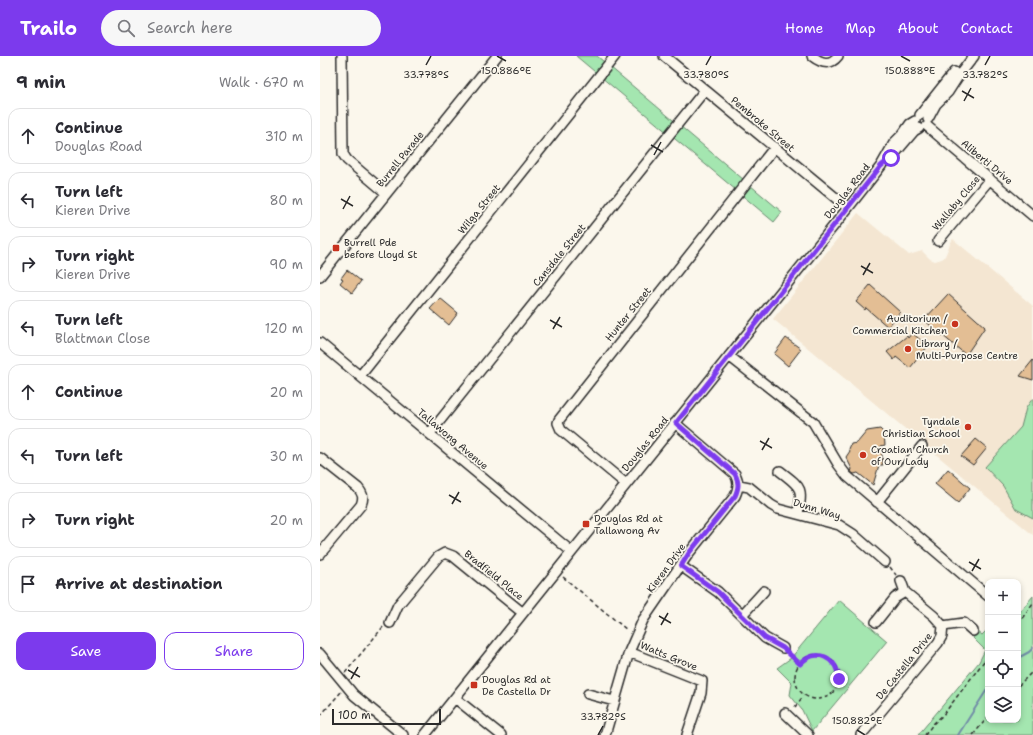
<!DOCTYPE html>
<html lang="en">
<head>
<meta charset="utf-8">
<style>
  :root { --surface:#fff; --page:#f7f7f7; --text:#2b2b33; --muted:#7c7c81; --line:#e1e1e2; --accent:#7c3aed }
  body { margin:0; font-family:"Shantell Sans",sans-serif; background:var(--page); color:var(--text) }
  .controls { position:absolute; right:12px; bottom:12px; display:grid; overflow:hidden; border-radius:8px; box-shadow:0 2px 6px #0003 }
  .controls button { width:36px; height:36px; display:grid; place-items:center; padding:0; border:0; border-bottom:1px solid var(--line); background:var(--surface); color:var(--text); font:20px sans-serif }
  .scale { position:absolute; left:12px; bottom:10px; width:109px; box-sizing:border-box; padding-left:4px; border:2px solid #2b2b2b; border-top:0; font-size:11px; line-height:14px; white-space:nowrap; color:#2b2b2b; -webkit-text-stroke:3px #fbf7ec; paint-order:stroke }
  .stop { position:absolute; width:12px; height:12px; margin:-9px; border:3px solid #7c3aed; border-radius:50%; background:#fff }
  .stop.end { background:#7c3aed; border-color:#fff; box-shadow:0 1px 4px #0008 }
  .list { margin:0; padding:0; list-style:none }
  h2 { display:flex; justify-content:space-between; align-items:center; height:52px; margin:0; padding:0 16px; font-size:17px }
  h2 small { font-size:13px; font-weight:400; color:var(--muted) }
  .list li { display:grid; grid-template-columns:26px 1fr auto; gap:12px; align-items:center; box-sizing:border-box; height:56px; margin:0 8px 8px; padding:0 8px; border:1px solid var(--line); border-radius:12px }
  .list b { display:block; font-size:15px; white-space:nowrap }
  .list p { margin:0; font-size:13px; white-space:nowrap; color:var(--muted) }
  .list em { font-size:13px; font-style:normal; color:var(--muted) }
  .actions { display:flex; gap:8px; padding:12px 16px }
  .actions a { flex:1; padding:9px 0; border:1px solid var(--accent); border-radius:12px; text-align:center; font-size:14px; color:var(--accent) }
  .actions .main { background:var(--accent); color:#fff }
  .icon { flex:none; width:22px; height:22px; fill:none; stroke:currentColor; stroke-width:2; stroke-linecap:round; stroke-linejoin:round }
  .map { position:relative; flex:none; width:713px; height:679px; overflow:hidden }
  header { display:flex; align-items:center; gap:24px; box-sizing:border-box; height:56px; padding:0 20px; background:var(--accent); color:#fff }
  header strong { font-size:19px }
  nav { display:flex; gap:22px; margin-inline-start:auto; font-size:14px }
  .search { width:280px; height:36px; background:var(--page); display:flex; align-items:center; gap:10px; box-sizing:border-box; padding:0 14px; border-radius:22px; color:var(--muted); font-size:15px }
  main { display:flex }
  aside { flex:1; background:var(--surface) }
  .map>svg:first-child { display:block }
  .built { fill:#f4e6d2 }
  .green { fill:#a4e6b0; stroke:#68886e }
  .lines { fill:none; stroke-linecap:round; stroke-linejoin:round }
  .stream { stroke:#718da7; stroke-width:2 }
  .building { fill:#e3be94; stroke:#2b2b2b }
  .minor-casing { stroke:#2b2b2b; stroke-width:12 }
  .path { stroke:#2b2b2b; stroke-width:1.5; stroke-dasharray:4 3; stroke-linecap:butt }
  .minor { stroke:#fbf7ec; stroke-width:9 }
  .route { stroke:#7c3aed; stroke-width:5 }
  .ticks { fill:none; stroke:#2b2b2b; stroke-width:1.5 }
  .poi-dot { fill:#c8321e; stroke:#fbf7ec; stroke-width:1.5 }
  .labels { text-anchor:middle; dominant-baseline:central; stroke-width:3.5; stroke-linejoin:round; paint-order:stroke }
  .street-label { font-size:10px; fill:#2b2b2b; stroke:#fbf7ec }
  .poi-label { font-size:10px; fill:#2b2b2b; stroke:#fbf7ec; text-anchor:start }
  .ticks-label { font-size:10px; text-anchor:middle; fill:#2b2b2b; stroke:#fbf7ec; stroke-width:3.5; stroke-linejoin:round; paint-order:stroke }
</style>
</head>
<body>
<header>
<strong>Trailo</strong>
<div class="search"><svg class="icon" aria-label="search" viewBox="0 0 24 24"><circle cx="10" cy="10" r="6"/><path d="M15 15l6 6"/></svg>Search here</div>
<nav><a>Home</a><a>Map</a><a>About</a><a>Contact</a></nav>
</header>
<main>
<aside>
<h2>9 min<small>Walk · 670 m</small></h2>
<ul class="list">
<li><svg class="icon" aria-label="ahead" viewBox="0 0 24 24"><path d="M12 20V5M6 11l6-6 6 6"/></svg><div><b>Continue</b><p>Douglas Road</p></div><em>310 m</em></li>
<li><svg class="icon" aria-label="left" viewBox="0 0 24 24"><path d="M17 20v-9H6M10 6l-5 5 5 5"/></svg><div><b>Turn left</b><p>Kieren Drive</p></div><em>80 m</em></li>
<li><svg class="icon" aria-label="right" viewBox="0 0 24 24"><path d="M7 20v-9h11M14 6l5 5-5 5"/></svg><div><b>Turn right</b><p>Kieren Drive</p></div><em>90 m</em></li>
<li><svg class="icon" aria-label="left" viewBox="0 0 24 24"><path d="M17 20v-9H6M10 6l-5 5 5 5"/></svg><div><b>Turn left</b><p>Blattman Close</p></div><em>120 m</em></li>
<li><svg class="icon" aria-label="ahead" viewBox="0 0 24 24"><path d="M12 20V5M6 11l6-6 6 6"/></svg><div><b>Continue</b></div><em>20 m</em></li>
<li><svg class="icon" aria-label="left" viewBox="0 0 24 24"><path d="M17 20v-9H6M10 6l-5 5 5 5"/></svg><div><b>Turn left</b></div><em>30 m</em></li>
<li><svg class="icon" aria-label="right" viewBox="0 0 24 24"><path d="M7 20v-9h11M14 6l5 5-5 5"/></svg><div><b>Turn right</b></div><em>20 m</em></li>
<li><svg class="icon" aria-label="arrive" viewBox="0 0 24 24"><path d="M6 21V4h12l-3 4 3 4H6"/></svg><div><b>Arrive at destination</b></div></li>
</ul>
<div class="actions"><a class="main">Save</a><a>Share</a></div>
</aside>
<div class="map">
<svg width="713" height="679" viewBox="0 0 713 679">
  <rect width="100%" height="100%" fill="#fbf7ec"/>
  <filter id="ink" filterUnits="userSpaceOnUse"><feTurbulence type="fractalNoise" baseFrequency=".025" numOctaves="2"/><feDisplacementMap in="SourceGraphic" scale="8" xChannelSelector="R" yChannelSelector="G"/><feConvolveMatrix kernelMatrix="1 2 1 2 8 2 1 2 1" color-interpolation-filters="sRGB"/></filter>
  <g filter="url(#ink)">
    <path class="built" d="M538,157L589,199L602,195L610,203L615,205L622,203L625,200L631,186L633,183L713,250V479L453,263Z"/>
    <path class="green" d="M256,0H277L462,156L454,166Z
      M713,342V462L696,453L683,430L665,411L701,371L706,352Z
      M713,540V679H598L659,606L665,594L653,582L657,575L662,579L668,573V664H698V558Z
      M519,544L567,585L492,675L482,654L470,639L472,627L457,612L471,602Z"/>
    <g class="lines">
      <path class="stream" d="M698,602L709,596L713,592
        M638,679L668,632"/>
    </g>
    <path class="building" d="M27,214L41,225L32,237L20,227L23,223L21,222Z
      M550,229L580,256L568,271L546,252L545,254L536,246Z
      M628,238L665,271L646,299L604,264Z
      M120,242L138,257L129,269L110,253Z
      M592,277L608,290L590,312L576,301L574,304L567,296L587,280L588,282Z
      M466,282L481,293L468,310L454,298Z
      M713,304V324L700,320Z
      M560,373L564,377L565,389L561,390L563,409H559L553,429L538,417L534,418L531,416L532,413L526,401L530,395L529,393L531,388L537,387L547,375Z
      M656,383L667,392L653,409L641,400Z
      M628,413L650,432L638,447L615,428Z"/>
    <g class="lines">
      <g class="minor-casing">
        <path id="minor" d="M22,0L23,98L27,104L66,137
          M344,0L528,152
          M492,0C501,7 510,10 518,0
          M600,59L634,16
          M608,63L616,48L628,36L637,22L654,0
          M607,70L713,160
          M567,105L571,102L594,75L599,72
          M618,185L670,123
          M0,220L177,0
          M0,287L252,496
          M409,300L493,366L518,408L527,420L668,540
          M40,320L295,0
          M110,377L385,34
          M0,402L38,432C43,438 44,442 41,449L0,498
          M460,415C480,431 484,431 478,457
          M306,428L241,374L238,367L239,364L454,92
          M419,429L429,431L451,449L458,453L519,469L533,478L565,506
          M557,446L602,390
          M361,510L398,536L445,582L463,592
          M581,525L585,536L614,560L623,570
          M422,559L444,535
          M556,566L575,542L585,536
          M70,567L78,549L118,501L125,497L133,500L203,557
          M623,570L644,567L653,575
          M309,596L382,625L381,637L367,679
          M0,598L34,639L83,679
          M268,638L294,645
          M135,642L181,679
          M465,657L488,679
          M105,679L528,152L561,110L574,87L583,78L590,68L595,65
          M285,679L309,596L323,564L369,497L415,440C419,431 419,426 415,418L355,367
          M541,679L618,587L622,580L623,570"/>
      </g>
      <path class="path" d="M570,511L576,519
        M243,521L307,574
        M698,568L713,547
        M468,597L480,608
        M475 621a22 22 0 1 1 44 0a22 22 0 1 1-44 0Z
        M25,617L63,571
        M698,630L713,615
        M475,651L484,639
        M0,660L21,636
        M605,679L613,668L623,659L668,600
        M653,679L668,661"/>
      <use href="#minor" class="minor"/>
    </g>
  </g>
  <g class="lines" filter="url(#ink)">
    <path class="route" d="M519,623C517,601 496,591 480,608L463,592L445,582L398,536L361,510L369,497L415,440C419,431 419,426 415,418L356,367L561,110L571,102"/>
  </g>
  <path class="ticks" d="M177,0L186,5M581,0L590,5M106,9L111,0M386,9L391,0M665,9L670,0M642,35L654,42M644,45L651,32M331,89L343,96M334,99L341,86M21,143L33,150M23,153L30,140M541,210L553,217M543,219L550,207M230,264L242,271M233,273L240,261M440,385L452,392M442,394L449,382M129,439L141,446M132,448L139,436M649,506L661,513M652,515L659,503M339,560L351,567M341,569L348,557M28,614L40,621M31,623L38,611M537,674L545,679M278,679L283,670"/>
  <g class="poi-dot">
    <rect x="12" y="188" width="8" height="8" rx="2"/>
    <circle cx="635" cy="268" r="4"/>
    <circle cx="588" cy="293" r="4"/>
    <circle cx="648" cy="371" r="4"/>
    <circle cx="543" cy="399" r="4"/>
    <rect x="262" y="464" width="8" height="8" rx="2"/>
    <rect x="150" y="625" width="8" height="8" rx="2"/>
  </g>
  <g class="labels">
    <g class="street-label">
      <text transform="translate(443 68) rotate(40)">Pembroke Street</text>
      <text transform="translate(80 103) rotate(-51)">Burrell Parade</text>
      <text transform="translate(667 106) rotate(40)">Aliberti Drive</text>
      <text transform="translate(527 135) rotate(-52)">Douglas Road</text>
      <text transform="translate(636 147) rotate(-50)">Wallaby Close</text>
      <text transform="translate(159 153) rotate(-51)">Wilga Street</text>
      <text transform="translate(239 199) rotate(-51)">Cansdale Street</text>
      <text transform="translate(308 258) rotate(-51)">Hunter Street</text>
      <text transform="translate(133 383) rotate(40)">Tallawong Avenue</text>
      <text transform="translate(325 388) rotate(-51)">Douglas Road</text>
      <text transform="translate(497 453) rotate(17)">Dunn Way</text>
      <text transform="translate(346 512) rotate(-54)">Kieren Drive</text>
      <text transform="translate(174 519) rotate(39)">Bradfield Place</text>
      <text transform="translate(349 600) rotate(22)">Watts Grove</text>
      <text transform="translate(584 610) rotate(-51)">De Castella Drive</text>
    </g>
    <g class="poi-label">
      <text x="24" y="186">Burrell Pde<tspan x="24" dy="12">before Lloyd St</tspan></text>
      <text x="627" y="262" text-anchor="end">Auditorium /<tspan x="627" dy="12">Commercial Kitchen</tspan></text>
      <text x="596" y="287">Library /<tspan x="596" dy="12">Multi-Purpose Centre</tspan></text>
      <text x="640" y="365" text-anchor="end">Tyndale<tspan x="640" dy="12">Christian School</tspan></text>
      <text x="551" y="393">Croatian Church<tspan x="551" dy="12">of Our Lady</tspan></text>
      <text x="274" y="462">Douglas Rd at<tspan x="274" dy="12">Tallawong Av</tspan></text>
      <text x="162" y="623">Douglas Rd at<tspan x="162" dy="12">De Castella Dr</tspan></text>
    </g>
  </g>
  <g class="ticks-label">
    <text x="590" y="18">150.888°E</text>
    <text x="186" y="18">150.886°E</text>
    <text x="106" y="22">33.778°S</text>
    <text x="386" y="22">33.780°S</text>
    <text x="665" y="22">33.782°S</text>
    <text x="283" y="664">33.782°S</text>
    <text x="537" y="668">150.882°E</text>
  </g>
</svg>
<div class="controls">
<button>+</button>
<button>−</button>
<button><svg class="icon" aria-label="locate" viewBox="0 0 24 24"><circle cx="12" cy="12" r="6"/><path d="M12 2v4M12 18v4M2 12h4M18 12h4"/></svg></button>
<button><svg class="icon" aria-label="layers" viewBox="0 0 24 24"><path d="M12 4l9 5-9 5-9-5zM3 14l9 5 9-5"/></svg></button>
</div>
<div class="scale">100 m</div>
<div class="stop" style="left:571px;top:102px"></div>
<div class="stop end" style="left:519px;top:623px"></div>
</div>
</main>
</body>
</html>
